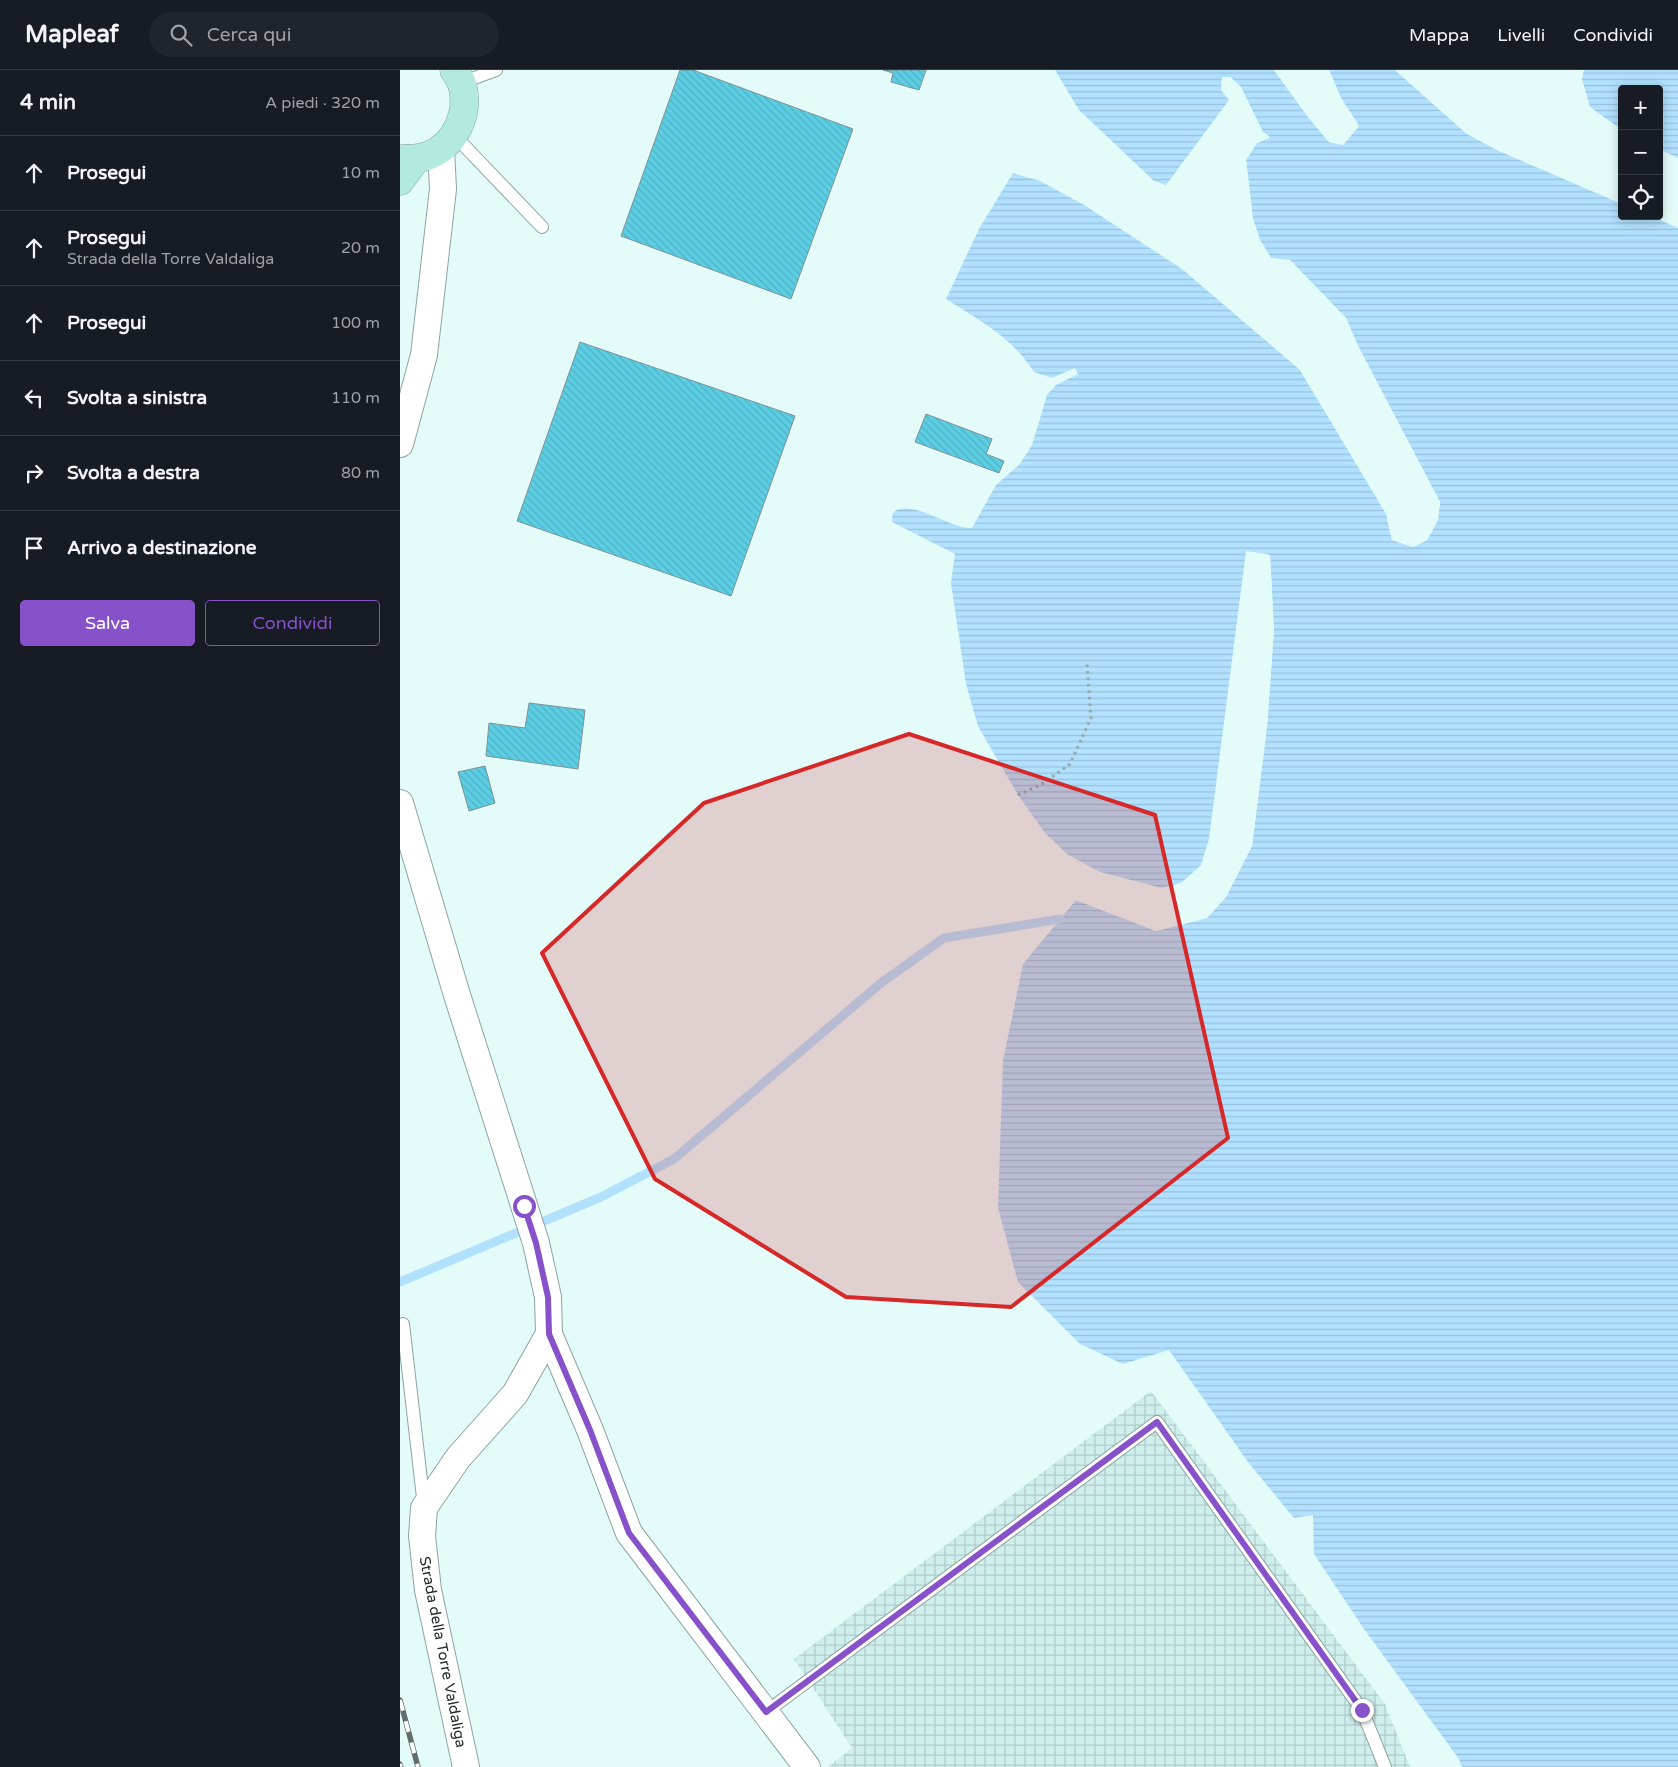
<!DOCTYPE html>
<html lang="it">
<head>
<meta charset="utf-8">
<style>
  :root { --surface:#171b24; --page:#20242c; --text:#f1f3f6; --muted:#9ea1a6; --line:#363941; --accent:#8651c9 }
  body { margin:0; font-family:"Varela Round",sans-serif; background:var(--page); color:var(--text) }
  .controls { position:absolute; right:15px; top:15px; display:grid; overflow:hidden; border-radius:5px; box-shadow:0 2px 12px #0003 }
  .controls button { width:45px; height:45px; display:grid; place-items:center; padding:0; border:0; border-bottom:1px solid var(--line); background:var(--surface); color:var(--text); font:25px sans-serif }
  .stop { position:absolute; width:15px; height:15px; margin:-11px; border:4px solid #8651c9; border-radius:50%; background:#fff }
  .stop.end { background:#8651c9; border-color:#fff; box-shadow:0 1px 5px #0008 }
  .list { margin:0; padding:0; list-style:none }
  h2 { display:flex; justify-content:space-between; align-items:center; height:65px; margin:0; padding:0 20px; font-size:21px }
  h2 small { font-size:16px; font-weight:400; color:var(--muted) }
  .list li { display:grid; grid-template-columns:32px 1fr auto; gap:15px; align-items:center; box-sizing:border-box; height:75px; padding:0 20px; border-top:1px solid var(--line) }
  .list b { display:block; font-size:19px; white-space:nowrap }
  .list p { margin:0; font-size:16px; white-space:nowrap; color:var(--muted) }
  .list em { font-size:16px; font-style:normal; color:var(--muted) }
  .actions { display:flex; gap:10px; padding:15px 20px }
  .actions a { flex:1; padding:11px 0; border:1px solid var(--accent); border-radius:5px; text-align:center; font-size:18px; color:var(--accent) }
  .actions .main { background:var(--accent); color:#fff }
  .icon { flex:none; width:28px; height:28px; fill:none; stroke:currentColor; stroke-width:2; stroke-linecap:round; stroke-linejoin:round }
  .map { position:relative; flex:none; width:1278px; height:1697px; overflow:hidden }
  header { display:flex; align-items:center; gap:30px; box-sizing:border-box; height:70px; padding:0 25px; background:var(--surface); border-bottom:1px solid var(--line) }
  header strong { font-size:24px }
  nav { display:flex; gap:28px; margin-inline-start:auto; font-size:18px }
  .search { width:350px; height:45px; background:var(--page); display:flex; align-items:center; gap:12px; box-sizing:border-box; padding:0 18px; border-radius:28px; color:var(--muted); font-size:19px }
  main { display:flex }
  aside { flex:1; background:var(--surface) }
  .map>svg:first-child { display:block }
  .industrial { fill:url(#industrial-grid) }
  .water { fill:url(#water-rules) }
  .pier { fill:#e3fbf9 }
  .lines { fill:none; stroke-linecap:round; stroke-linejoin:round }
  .stream { stroke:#b1e1fe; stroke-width:9 }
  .building { fill:url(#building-back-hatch); stroke:#7c9297 }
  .lane-casing { stroke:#8ca3a1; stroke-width:14 }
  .street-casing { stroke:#8ca3a1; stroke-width:28 }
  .secondary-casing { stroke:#8ca3a1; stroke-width:29 }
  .path { stroke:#95a7a6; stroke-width:3; stroke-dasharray:2.5 4; stroke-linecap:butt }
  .lane { stroke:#fff; stroke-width:12 }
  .street { stroke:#fff; stroke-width:26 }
  .secondary { stroke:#b2ebde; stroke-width:28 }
  .rail-casing { stroke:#616e6d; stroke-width:5.5 }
  .rail { stroke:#fff; stroke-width:4; stroke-dasharray:11; stroke-linecap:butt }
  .route { stroke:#8651c9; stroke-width:6 }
  .marked { fill:#d62828; fill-opacity:0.2; stroke:#d62828; stroke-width:4; stroke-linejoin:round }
  .labels { text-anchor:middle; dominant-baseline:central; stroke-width:4.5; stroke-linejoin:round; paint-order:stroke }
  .street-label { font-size:15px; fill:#242d2c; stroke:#fff }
</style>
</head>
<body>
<header>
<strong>Mapleaf</strong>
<div class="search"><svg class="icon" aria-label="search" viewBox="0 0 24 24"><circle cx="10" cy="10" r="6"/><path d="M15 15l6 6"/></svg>Cerca qui</div>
<nav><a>Mappa</a><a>Livelli</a><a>Condividi</a></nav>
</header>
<main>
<aside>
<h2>4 min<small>A piedi · 320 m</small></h2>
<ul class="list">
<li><svg class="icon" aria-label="ahead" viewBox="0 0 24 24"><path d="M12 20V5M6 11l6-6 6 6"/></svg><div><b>Prosegui</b></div><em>10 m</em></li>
<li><svg class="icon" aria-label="ahead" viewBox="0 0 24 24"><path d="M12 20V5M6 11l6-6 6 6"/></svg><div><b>Prosegui</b><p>Strada della Torre Valdaliga</p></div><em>20 m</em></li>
<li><svg class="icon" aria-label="ahead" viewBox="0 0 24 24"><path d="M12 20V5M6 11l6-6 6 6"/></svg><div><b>Prosegui</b></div><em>100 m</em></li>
<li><svg class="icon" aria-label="left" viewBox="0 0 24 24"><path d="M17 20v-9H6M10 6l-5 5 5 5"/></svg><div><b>Svolta a sinistra</b></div><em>110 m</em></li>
<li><svg class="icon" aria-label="right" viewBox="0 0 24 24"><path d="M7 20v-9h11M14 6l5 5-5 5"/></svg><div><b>Svolta a destra</b></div><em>80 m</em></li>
<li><svg class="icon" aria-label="arrive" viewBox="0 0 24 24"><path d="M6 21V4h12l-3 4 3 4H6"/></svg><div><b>Arrivo a destinazione</b></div></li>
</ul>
<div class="actions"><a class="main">Salva</a><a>Condividi</a></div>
</aside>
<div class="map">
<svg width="1278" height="1697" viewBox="0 0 1278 1697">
  <defs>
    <pattern id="industrial-grid" width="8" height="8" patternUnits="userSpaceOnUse" patternTransform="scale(1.25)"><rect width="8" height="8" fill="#ceefec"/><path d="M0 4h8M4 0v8" fill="none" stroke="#b1cdcb"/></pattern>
    <pattern id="water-rules" width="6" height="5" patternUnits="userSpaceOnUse" patternTransform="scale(1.25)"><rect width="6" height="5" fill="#b1e1fe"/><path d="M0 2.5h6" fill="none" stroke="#98c1da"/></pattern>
    <pattern id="building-back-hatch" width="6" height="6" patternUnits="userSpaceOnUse" patternTransform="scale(1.25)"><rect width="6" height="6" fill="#5ccee4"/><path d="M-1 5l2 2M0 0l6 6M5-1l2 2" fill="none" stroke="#50b1c4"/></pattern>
  </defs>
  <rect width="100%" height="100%" fill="#e3fbf9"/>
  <path class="industrial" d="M751,1321L985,1634L1010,1697H428L452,1678L394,1589Z"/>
  <path class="water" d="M655,0H874L908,47L929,72L943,75L959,56L941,28L929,0H995L1067,64L1097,80L1222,134V146H1251L1278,158V1697H1062L1059,1689L964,1559L914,1484L913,1445L894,1448L848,1392L769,1280L723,1294L680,1274L618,1212L598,1138L603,991L623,894L676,830L756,861L807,848L826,827L852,776L867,657L874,560L870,485L846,481L809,769L801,795L781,813L762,818L700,802L667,784L645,763L618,725L578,656L566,614L551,513L555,484L492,452C492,449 492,443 495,441C515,430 550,459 572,458L596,415L620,394L632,375L647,325L656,315L678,304L675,298L652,308L634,302C613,268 579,250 546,229L579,159L613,103L640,111L684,135L782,199L900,300L986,444L992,470L1013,477L1027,470L1038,450L1040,432L958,276L946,248L890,190L871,188L860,170L853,149L846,90L857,73L869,68L863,63L841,17L830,7H822L821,20L829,30L766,115L754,111L679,40Z
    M1184,0H1278V88L1259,79V19H1222V60L1190,37L1182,9Z"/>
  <path class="pier" d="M874,0H877L910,46L930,70L942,72L956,56L939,29L927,0H929L941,28L959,56L943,75L929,72L908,47Z
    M995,0H999L1069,62L1098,78L1222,131V134L1097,80L1067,64Z
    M822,7H830L841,17L863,62L869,66V68L857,73L846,90L853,149L860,170L871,188L890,190L946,248L958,276L1040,432L1038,450L1027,470L1013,477L992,470L987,449H989L994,468L1012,474L1025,469L1035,450L1038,433L956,277L944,249L889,193L870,190L858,172L850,150L843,90L855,72L866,67L861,64L839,19L829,9L824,10L823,19L831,29V32L821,20Z
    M902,298L937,356H934L900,300Z
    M853,482L870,485L874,560L867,657L852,776L826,827L807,848L756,861L676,830L677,828L756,858L805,846L824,826L850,776L865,656L872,560L867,487L853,485Z"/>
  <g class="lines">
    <path class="stream" d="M0,1212L201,1127L274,1089L481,913L544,868L660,849"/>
  </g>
  <path class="building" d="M280,0H293L453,59L391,229L221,166Z
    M483,0H526L519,20L491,12L493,3Z
    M180,272L395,346L331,526L117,451Z
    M526,344L592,369L586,384L604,391L599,403L515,372Z
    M129,633L185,640L178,699L86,686L89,653L125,658Z
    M85,696L95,733L69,741L58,702Z"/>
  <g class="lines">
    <g class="lane-casing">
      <path id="lane" d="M61,13L96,0
        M54,65L142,157
        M3,1254L24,1436
        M366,1642L757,1352L962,1640L985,1697"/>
    </g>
    <g class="street-casing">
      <path id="street" d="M0,374L24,285L43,119L41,78
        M0,733L57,925L136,1173L148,1227L149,1264L115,1324L58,1388L24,1438L22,1466L28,1520L66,1697
        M149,1264L190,1360L229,1463L407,1697"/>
    </g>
    <g class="secondary-casing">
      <path id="secondary" d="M0,89C10,89 18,89 27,86C56,76 70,42 62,14C60,9 57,4 54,0
        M0,111L16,89"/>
    </g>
    <path class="path" d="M618,725L642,714L670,694L691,648L687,594"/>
    <use href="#lane" class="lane"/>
    <use href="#street" class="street"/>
    <use href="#secondary" class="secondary"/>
    <g class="rail-casing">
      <path id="rail" d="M0,1630L18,1697
        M0,1694L1,1697"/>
    </g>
    <use href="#rail" class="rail"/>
  </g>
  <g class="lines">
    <path class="route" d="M124,1136L136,1173L148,1227L149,1264L190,1360L229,1463L366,1642L757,1352L962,1640"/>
  </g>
  <path class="marked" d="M509,664L755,745L828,1068L611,1237L446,1227L255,1109L142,883L304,733Z"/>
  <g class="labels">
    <g class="street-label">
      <text transform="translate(43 1582) rotate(79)">Strada della Torre Valdaliga</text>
    </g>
  </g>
</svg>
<div class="controls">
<button>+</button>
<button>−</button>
<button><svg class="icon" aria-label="locate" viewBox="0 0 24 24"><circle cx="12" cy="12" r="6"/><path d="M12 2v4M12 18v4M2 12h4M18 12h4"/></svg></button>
</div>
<div class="stop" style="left:124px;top:1136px"></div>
<div class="stop end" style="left:962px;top:1640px"></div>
</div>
</main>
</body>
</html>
